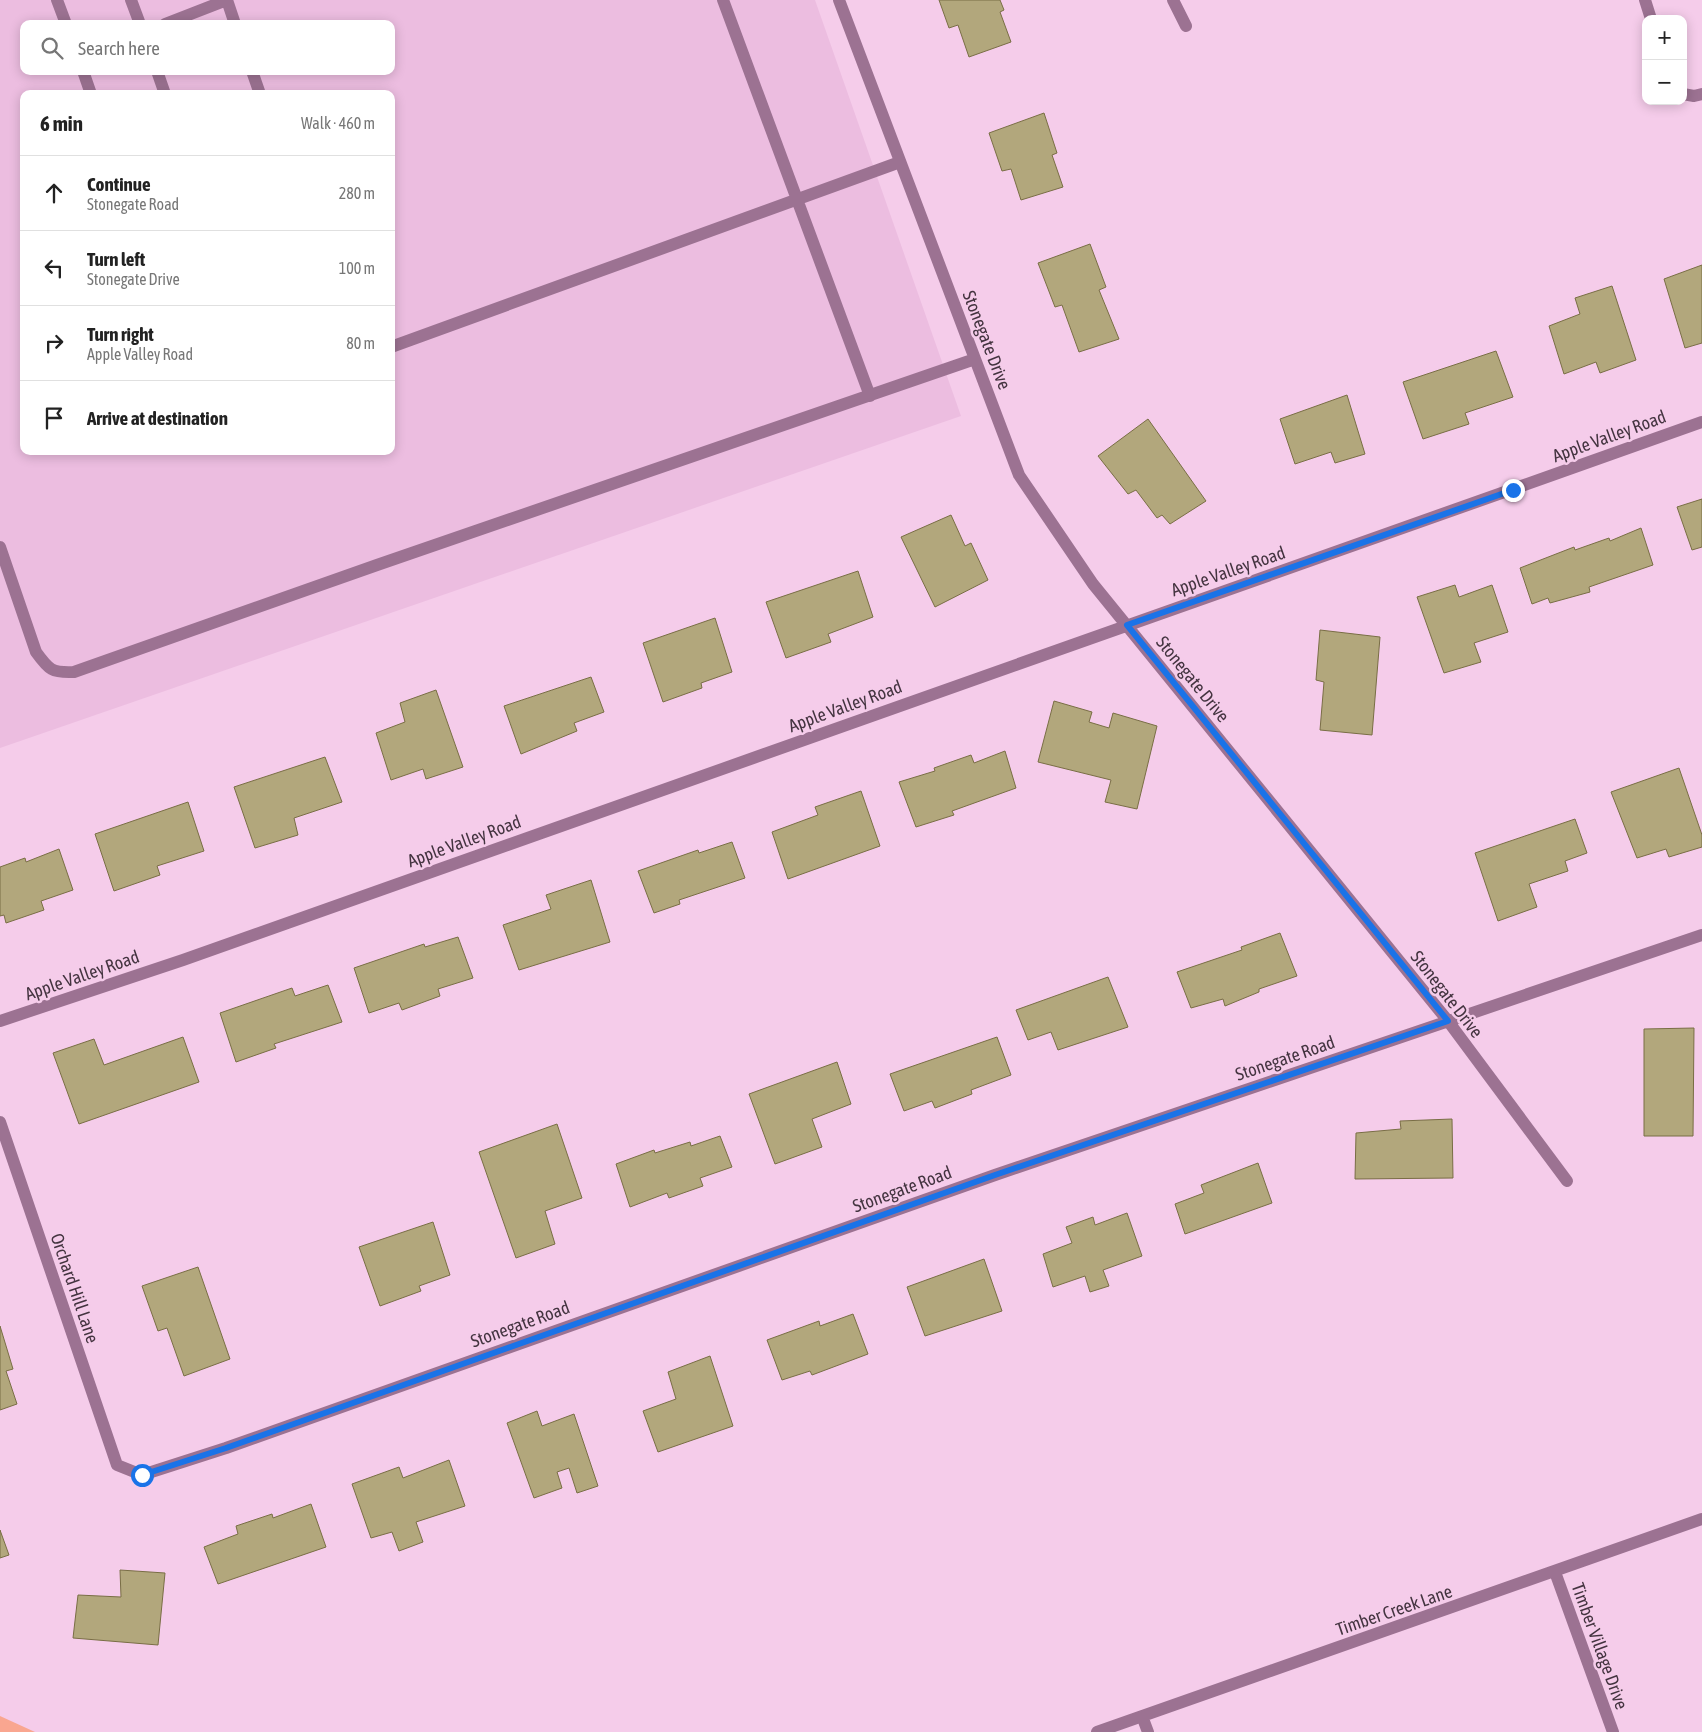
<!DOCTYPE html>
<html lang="en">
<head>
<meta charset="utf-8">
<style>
  :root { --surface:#fff; --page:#f6f6f6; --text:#222; --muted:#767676; --line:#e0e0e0 }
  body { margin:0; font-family:"Asap Condensed",sans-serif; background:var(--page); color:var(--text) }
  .controls { position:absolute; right:15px; top:15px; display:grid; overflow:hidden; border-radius:10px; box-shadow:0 2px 12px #0003 }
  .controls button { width:45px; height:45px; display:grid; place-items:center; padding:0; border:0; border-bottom:1px solid var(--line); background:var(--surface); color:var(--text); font:25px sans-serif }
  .stop { position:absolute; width:15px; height:15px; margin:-11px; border:4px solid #1a73e8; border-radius:50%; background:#fff }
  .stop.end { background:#1a73e8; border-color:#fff; box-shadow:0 1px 5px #0008 }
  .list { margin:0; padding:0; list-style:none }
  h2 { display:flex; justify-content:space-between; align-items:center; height:65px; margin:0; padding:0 20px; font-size:21px }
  h2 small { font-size:16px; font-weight:400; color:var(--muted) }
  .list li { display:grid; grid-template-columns:32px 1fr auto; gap:15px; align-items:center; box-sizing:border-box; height:75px; padding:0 20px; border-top:1px solid var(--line) }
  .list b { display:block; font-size:19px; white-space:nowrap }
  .list p { margin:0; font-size:16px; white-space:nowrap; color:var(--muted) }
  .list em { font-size:16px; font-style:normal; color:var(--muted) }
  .icon { flex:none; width:28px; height:28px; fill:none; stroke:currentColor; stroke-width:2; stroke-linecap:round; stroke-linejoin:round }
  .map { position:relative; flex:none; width:1702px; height:1732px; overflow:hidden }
  .search { position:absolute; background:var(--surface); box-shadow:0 2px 12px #0003; left:20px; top:20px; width:375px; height:55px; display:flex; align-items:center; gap:12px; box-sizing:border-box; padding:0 18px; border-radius:10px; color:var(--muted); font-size:19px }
  .panel { position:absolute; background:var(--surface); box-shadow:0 2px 12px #0003; left:20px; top:90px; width:375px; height:365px; border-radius:10px }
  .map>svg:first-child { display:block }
  .built { fill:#ecbde0; fill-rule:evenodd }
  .green { fill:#f9a690 }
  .building { fill:#b2a77c; stroke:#796e45 }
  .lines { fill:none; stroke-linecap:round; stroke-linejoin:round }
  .minor { stroke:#9c7292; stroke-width:12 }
  .route { stroke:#1a73e8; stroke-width:6 }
  .labels { text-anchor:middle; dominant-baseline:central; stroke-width:5; stroke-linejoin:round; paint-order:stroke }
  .street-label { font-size:18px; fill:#443440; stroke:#f5ccea }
</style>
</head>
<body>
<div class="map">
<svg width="1702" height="1732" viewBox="0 0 1702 1732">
  <rect width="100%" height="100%" fill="#f5ccea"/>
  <path class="built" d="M0,0H815L961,416L0,748ZM24,24H391V71H24ZM24,94H391V451H24Z"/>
  <path class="green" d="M0,1716L35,1732H0Z"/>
  <path class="building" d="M939,0H1000L1004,10L1000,12L1011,42L969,57L958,25L949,28Z
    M1044,113L1057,153L1052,155L1063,187L1021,200L1011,169L1002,171L989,133Z
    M1090,244L1106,287L1099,290L1119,339L1079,352L1062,305L1055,307L1038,263Z
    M1702,265V343L1685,348L1664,279Z
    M1612,286L1636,360L1600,373L1596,362L1564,374L1549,326L1580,314L1575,298Z
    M1496,351L1513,397L1465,413L1469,424L1423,439L1403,382Z
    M1347,395L1365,454L1335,463L1331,452L1295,464L1280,419Z
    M1148,419L1206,501L1170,524L1162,515L1157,518L1136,490L1128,494L1098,456Z
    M1702,499V547L1692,550L1677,507Z
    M951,515L965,546L971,543L988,580L935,607L901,537Z
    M1641,528L1653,565L1589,587L1590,592L1550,603L1548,598L1532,604L1520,568L1574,547L1575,550L1609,538L1610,541Z
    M858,571L873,617L828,634L831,642L786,658L766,602Z
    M1455,585L1459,597L1492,585L1508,632L1474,643L1481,662L1444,673L1417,597Z
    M715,618L732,672L701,683L702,688L663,702L643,643Z
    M1320,630L1380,637L1372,735L1320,730L1324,682L1316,680Z
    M591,677L604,712L574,723L577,731L521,754L504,706Z
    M436,690L463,767L426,779L423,769L391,780L376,733L405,722L400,703Z
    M1054,701L1092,712L1089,722L1109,728L1113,713L1157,726L1137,809L1105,802L1111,780L1038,762Z
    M1005,751L1016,788L952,811L954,815L916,827L899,782L935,771L934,768L971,755L974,763Z
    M325,757L342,802L294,818L298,835L255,848L234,787Z
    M1679,768L1702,835V847L1669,857L1666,849L1637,858L1611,792Z
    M861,791L880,846L788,879L772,832L818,815L815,807Z
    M188,802L204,851L157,866L160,875L114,891L95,834Z
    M1575,819L1587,853L1565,861L1568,871L1529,884L1537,907L1498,921L1475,853Z
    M732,842L745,878L679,900L680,904L654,913L638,871L698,850L699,853Z
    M59,849L73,890L41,901L44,910L6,923L4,915L0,916V867L25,858L26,862Z
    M591,880L610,942L519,970L503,925L551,909L546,895Z
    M1280,933L1297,976L1259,989V992L1225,1006L1223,999L1191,1008L1177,972L1242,950L1241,947Z
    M458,937L473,978L438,989L440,996L402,1010L399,1003L369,1013L354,968L424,944L425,947Z
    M1108,977L1128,1027L1058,1050L1051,1032L1028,1040L1016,1010Z
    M328,985L342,1022L274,1044L276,1048L236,1062L220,1013L292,988L295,996Z
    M1694,1028L1693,1136H1644V1029Z
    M183,1037L199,1082L79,1124L53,1053L94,1039L104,1065Z
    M997,1037L1011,1075L971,1090L972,1094L935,1108L932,1101L904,1111L890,1074Z
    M837,1062L851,1104L812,1119L822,1147L775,1164L749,1094Z
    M1452,1119L1453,1178L1355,1179L1356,1133L1401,1129L1400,1121Z
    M557,1124L582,1198L545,1211L555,1244L516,1258L479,1152Z
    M720,1136L732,1167L700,1178L703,1186L669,1198L667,1193L630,1207L616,1164L654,1150L655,1153L690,1142L691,1146Z
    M1258,1163L1272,1203L1185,1234L1175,1204L1204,1193L1201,1185Z
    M1127,1213L1142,1256L1103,1270L1109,1286L1090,1292L1085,1276L1053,1287L1043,1254L1072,1243L1066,1227L1093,1217L1095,1225Z
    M433,1222L450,1275L419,1286L421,1291L380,1306L359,1247Z
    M984,1259L1002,1311L925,1336L907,1287Z
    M198,1267L230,1359L184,1376L167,1328L158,1331L142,1286Z
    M853,1314L868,1354L812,1375L810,1371L782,1380L767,1340L819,1321L820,1326Z
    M0,1326L13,1369L6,1371L17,1404L0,1410Z
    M710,1356L733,1426L658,1452L643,1411L676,1399L668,1372Z
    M537,1411L542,1426L574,1414L598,1486L577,1493L569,1468L557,1472L562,1488L534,1498L507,1423Z
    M449,1460L465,1506L416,1522L423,1542L399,1551L392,1532L371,1538L352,1484L399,1467L403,1478Z
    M311,1504L326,1547L218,1584L204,1547L238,1534L236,1526L272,1514L273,1518Z
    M0,1530L9,1555L0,1558Z
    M120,1570L165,1573L158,1645L73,1638L78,1595L121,1597Z"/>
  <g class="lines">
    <path class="minor" d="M57,0L66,24
      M131,0L140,24
      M227,0L235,24
      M723,0L870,396
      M839,0L1019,475L1093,584L1448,1021L1567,1181
      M1173,0L1186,26
      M1645,0L1651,19
      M165,24L227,0
      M83,71L91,94
      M157,71L165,94
      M252,71L260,94
      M1683,94L1694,96L1702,94
      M391,347L900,162
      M0,547L36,652C49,670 52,673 74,672L377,565L975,359
      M0,1021L183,960L1702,422
      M0,1122L117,1465L142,1475L226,1448L995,1175L1702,935
      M1555,1572L1613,1732
      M1142,1716L1148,1732
      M1097,1732L1702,1519"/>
  </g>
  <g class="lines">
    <path class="route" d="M142,1475L226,1448L995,1175L1448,1021L1127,625L1513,490"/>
  </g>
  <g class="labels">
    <g class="street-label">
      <text transform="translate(987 340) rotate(69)">Stonegate Drive</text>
      <text transform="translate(1609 436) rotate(-20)">Apple Valley Road</text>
      <text transform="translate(1228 571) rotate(-19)">Apple Valley Road</text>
      <text transform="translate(1193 679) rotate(51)">Stonegate Drive</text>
      <text transform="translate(845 706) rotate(-20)">Apple Valley Road</text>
      <text transform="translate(464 841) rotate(-20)">Apple Valley Road</text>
      <text transform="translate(82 975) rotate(-19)">Apple Valley Road</text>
      <text transform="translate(1447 994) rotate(52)">Stonegate Drive</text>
      <text transform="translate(1285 1058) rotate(-19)">Stonegate Road</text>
      <text transform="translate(902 1189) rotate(-20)">Stonegate Road</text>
      <text transform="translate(75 1288) rotate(71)">Orchard Hill Lane</text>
      <text transform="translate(520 1324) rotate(-20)">Stonegate Road</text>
      <text transform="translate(1394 1610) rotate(-19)">Timber Creek Lane</text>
      <text transform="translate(1600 1646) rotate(70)">Timber Village Drive</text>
    </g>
  </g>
</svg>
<div class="controls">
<button>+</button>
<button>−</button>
</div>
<div class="stop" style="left:142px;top:1475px"></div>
<div class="stop end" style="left:1513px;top:490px"></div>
<div class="search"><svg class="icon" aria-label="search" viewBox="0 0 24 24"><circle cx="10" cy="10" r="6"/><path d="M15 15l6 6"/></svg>Search here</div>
<section class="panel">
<h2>6 min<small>Walk · 460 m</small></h2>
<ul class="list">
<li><svg class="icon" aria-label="ahead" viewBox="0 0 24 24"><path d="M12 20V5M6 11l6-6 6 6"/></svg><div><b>Continue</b><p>Stonegate Road</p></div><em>280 m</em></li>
<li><svg class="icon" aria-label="left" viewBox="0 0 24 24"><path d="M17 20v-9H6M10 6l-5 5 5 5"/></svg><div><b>Turn left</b><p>Stonegate Drive</p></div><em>100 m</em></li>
<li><svg class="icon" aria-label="right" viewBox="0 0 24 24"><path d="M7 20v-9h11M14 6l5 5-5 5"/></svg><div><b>Turn right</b><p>Apple Valley Road</p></div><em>80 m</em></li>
<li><svg class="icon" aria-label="arrive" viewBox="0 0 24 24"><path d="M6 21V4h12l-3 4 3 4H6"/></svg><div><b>Arrive at destination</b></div></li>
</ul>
</section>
</div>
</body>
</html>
